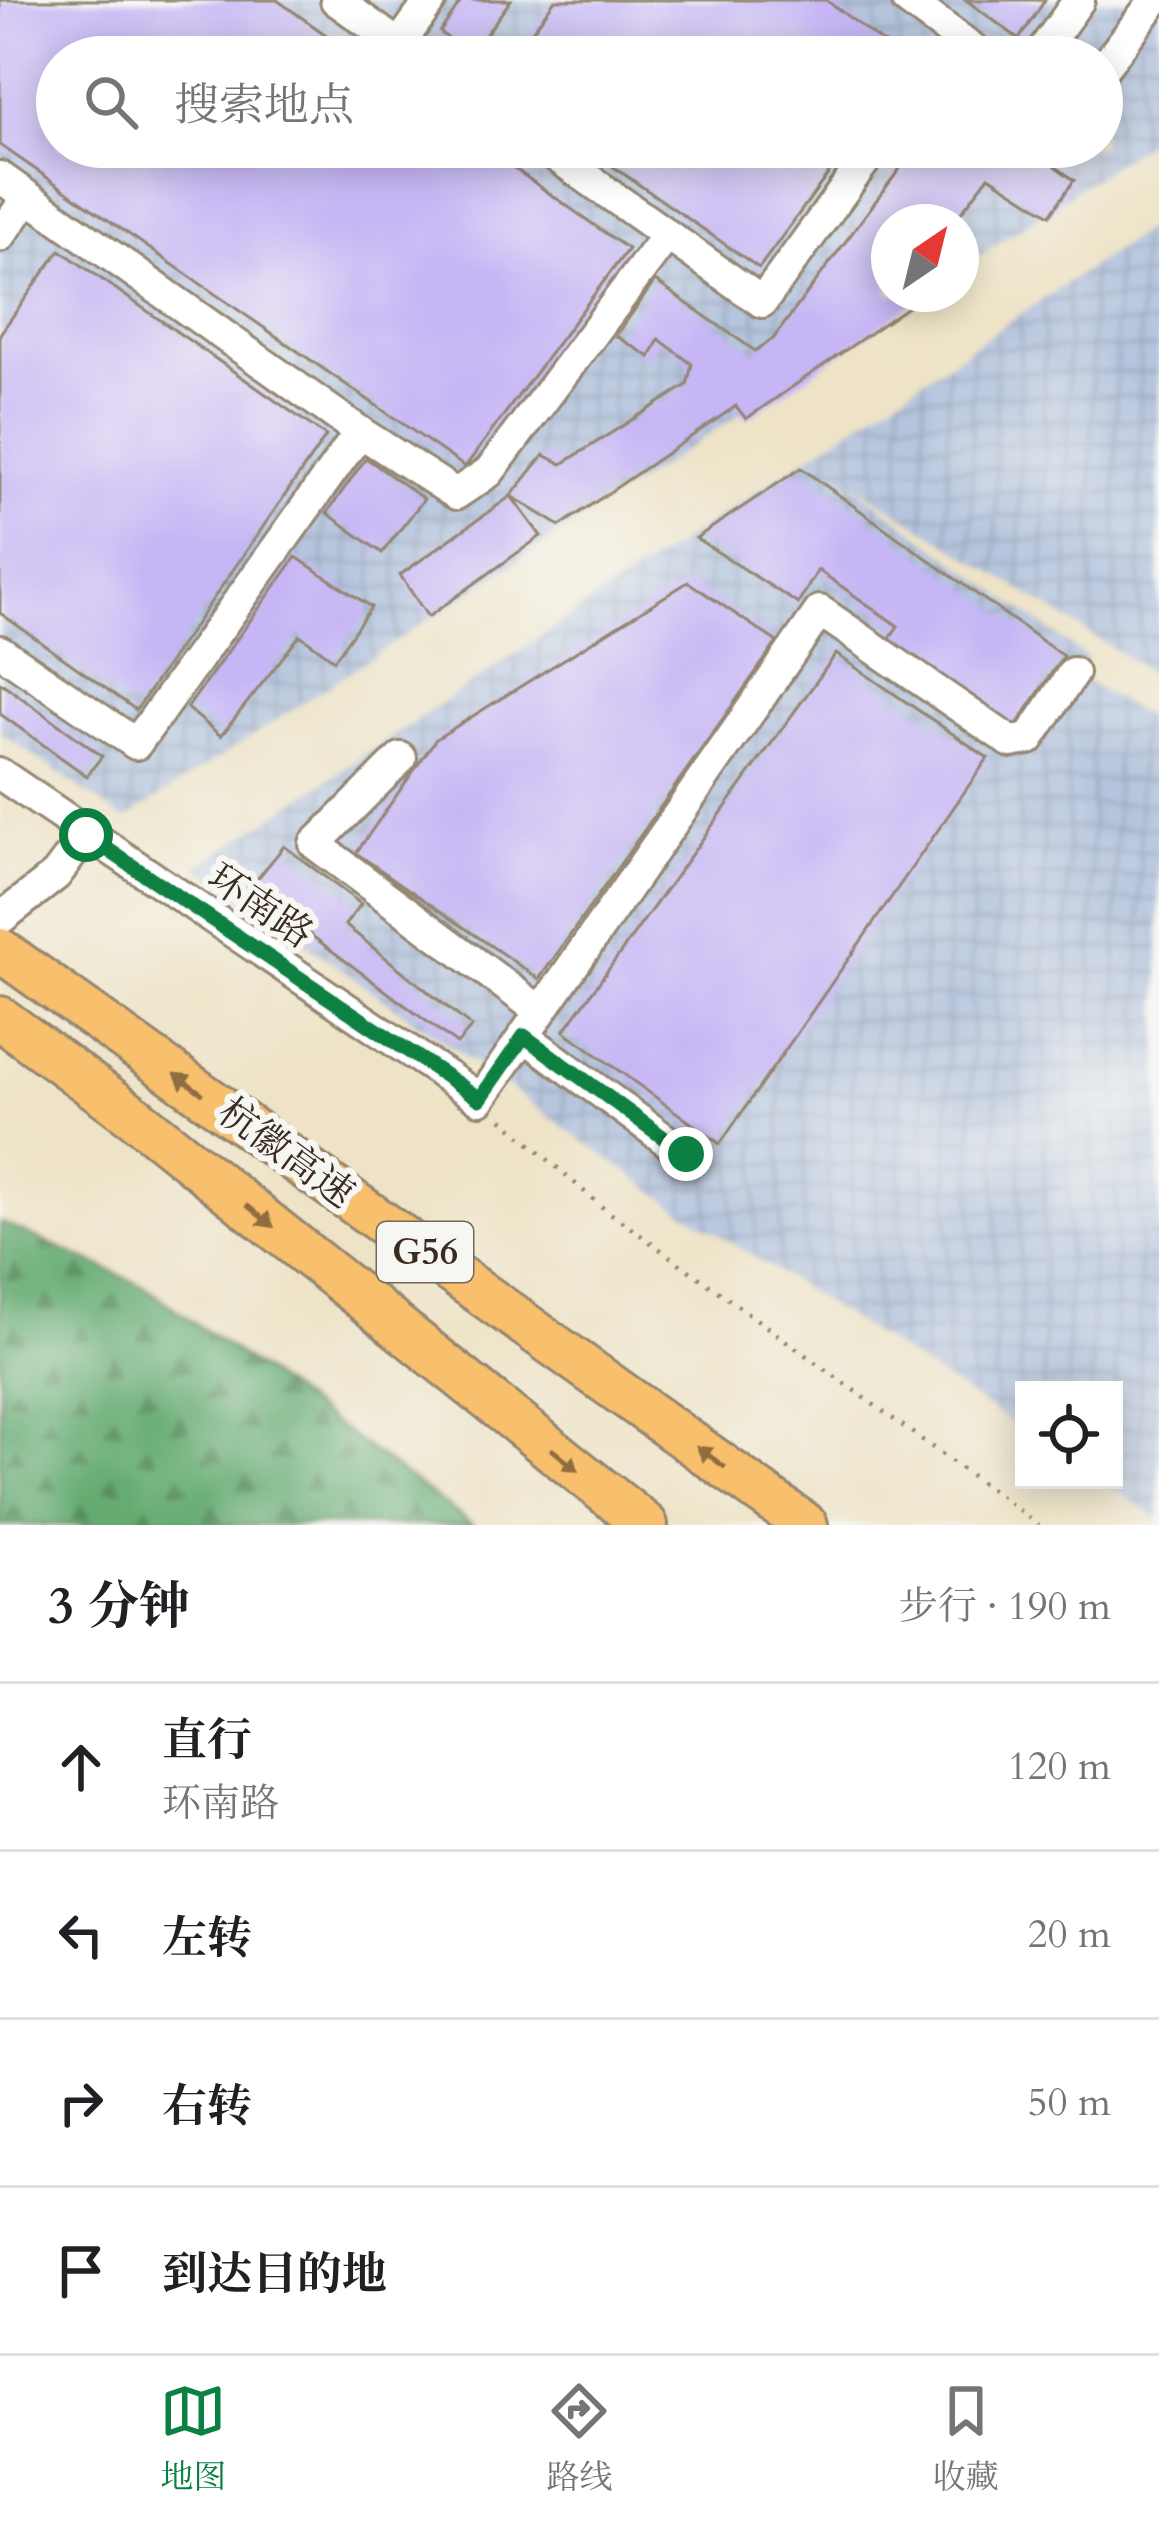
<!DOCTYPE html>
<html lang="zh">
<head>
<meta charset="utf-8">
<style>
  :root { --surface:#fff; --page:#f2f2f2; --text:#202124; --muted:#757577; --line:#e0e0e0; --accent:#0b8043 }
  body { margin:0; font-family:Cardo,"Noto Serif SC",serif; background:var(--page); color:var(--text) }
  .controls { position:absolute; right:36px; bottom:36px; display:grid; overflow:hidden; border-radius:0px; box-shadow:0 6px 30px #0003 }
  .controls button { width:108px; height:108px; display:grid; place-items:center; padding:0; border:0; border-bottom:3px solid var(--line); background:var(--surface); color:var(--text); font:60px sans-serif }
  .compass { position:absolute; left:871px; top:204px; width:108px; height:108px; border-radius:50%; background:var(--surface); box-shadow:0 6px 30px #0003; rotate:35deg }
  .stop { position:absolute; width:36px; height:36px; margin:-27px; border:9px solid #0b8043; border-radius:50%; background:#fff }
  .stop.end { background:#0b8043; border-color:#fff; box-shadow:0 3px 12px #0008 }
  .list { margin:0; padding:0; list-style:none }
  h2 { display:flex; justify-content:space-between; align-items:center; height:156px; margin:0; padding:0 48px; font-size:51px }
  h2 small { font-size:39px; font-weight:400; color:var(--muted) }
  .list li { display:grid; grid-template-columns:78px 1fr auto; gap:36px; align-items:center; box-sizing:border-box; height:168px; padding:0 48px; border-top:3px solid var(--line) }
  .list b { display:block; font-size:45px; white-space:nowrap }
  .list p { margin:0; font-size:39px; white-space:nowrap; color:var(--muted) }
  .list em { font-size:39px; font-style:normal; color:var(--muted) }
  .icon { flex:none; width:66px; height:66px; fill:none; stroke:currentColor; stroke-width:2; stroke-linecap:round; stroke-linejoin:round }
  .map { position:relative; flex:none; width:1159px; height:1525px; overflow:hidden }
  .search { position:absolute; background:var(--surface); box-shadow:0 6px 30px #0003; left:36px; right:36px; top:36px; height:132px; display:flex; align-items:center; gap:30px; box-sizing:border-box; padding:0 42px; border-radius:66px; color:var(--muted); font-size:45px }
  .sheet { height:828px; background:var(--surface) }
  nav { display:flex; justify-content:space-around; align-items:center; box-sizing:border-box; height:168px; border-top:3px solid var(--line); background:var(--surface); font-size:33px; color:var(--muted) }
  nav a { display:grid; justify-items:center; gap:6px }
  nav .on { color:var(--accent) }
  .map>svg:first-child { display:block }
  .industrial { fill:url(#industrial-grid); fill-rule:evenodd }
  .forest { fill:url(#forest-firs); stroke:#506a48; stroke-width:3 }
  .building { fill:#c6b6f5 }
  .lines { fill:none; stroke-linecap:round; stroke-linejoin:round }
  .minor-casing { stroke:#948672; stroke-width:36 }
  .highway-casing { stroke:#948672; stroke-width:48 }
  .path { stroke:#948672; stroke-width:4.5; stroke-dasharray:3 9; stroke-linecap:butt }
  .minor { stroke:#fff; stroke-width:30 }
  .highway { stroke:#f8bf6c; stroke-width:42 }
  .oneway { fill:#906d41 }
  .route { stroke:#0b8043; stroke-width:15 }
  .labels { text-anchor:middle; dominant-baseline:central; stroke-width:12; stroke-linejoin:round; paint-order:stroke }
  .shield { fill:#f6f6f2; stroke:#73675e; stroke-width:3 }
  .shield-label { font-size:36px; font-weight:bold; fill:#3b2a1e }
  .street-label { font-size:39px; fill:#3b2a1e; stroke:#f6f6f2 }
</style>
</head>
<body>
<div class="map">
<svg width="1159" height="1525" viewBox="0 0 1159 1525">
  <defs>
    <pattern id="industrial-grid" width="8" height="8" patternUnits="userSpaceOnUse" patternTransform="scale(3)"><rect width="8" height="8" fill="#b6c5de"/><path d="M0 4h8M4 0v8" fill="none" stroke="#9da9be"/></pattern>
    <pattern id="forest-firs" width="22" height="20" patternUnits="userSpaceOnUse" patternTransform="scale(3)"><rect width="22" height="20" fill="#65ab71"/><path d="M5 1l3.5 6h-7zM16 11l3.5 6h-7z" fill="#548b5c"/></pattern>
  </defs>
  <rect width="100%" height="100%" fill="#f6f6f2"/>
  <filter id="ink" filterUnits="userSpaceOnUse"><feTurbulence type="fractalNoise" baseFrequency=".00833" numOctaves="2"/><feDisplacementMap in="SourceGraphic" scale="24" xChannelSelector="R" yChannelSelector="G"/><feConvolveMatrix kernelMatrix="1 2 1 2 8 2 1 2 1" color-interpolation-filters="sRGB"/></filter>
  <filter id="wash" filterUnits="userSpaceOnUse"><feTurbulence type="fractalNoise" baseFrequency=".004" numOctaves="4" result="noise"/><feDisplacementMap in="SourceGraphic" scale="48" xChannelSelector="R" yChannelSelector="G"/><feGaussianBlur stdDeviation="2.7" result="paint"/><feColorMatrix in="noise" values="0 0 0 0 0 0 0 0 0 0 0 0 0 0 0 0 0 1.4 0 .05"/><feComposite in="paint" operator="in"/></filter>
  <g filter="url(#wash)">
    <rect width="100%" height="100%" fill="#eee3c6"/>
    <path class="industrial" d="M0,0H1159V133L961,268V222H889V294H922L125,820L0,732ZM57,57H1102V147H57Z
      M1159,221V678L832,470L1087,658L1076,675L1159,725V1518L1100,1480H1114V1390H1024V1431L678,1208L198,867Z"/>
    <path class="forest" d="M0,1222L144,1286L473,1525H0Z"/>
    <g id="blocks">
      <path class="building" d="M0,0H277L357,57H57V147H484L628,249L465,467L0,145Z
        M462,0H511L470,56L440,32Z
        M555,0H826L902,57H513Z
        M966,0H1045L1019,39Z
        M585,147H848L759,268Z
        M916,147H1029L1074,180L1050,215L989,176L954,222H889V294H919L922,297L746,419L736,406L560,526L511,496L541,536L428,617L400,575L511,496L544,455L562,464L687,385L692,364L659,339L650,357L616,336L655,281L755,351L773,339Z
        M60,250L326,436L136,710L0,613V334Z
        M366,458L424,499L382,553L327,513Z
        M801,468L1063,656L1014,729L887,642L898,626L818,570L798,604L696,538Z
        M296,557L371,607L334,660L300,635L221,736L187,708Z
        M688,582L777,642L539,979L356,853L436,739Z
        M836,654L988,758L720,1144L564,1031Z
        M0,682L102,756L87,776L0,714Z
        M284,846L361,904L345,925L472,1027L457,1044L249,889Z"/>
    </g>
  </g>
  <g filter="url(#ink)">
    <use href="#blocks" fill-opacity="0" stroke="#948672" stroke-width="3"/>
    <g class="lines">
      <g class="minor-casing">
        <path id="minor" d="M336,0L416,57
          M907,0L984,57
          M399,45L431,0
          M1038,57L1079,0
          M1104,67L1155,0
          M543,147L762,302L875,147
          M0,177L360,432L456,494L489,472L667,235
          M0,236L28,197
          M0,651L136,744L360,432
          M401,758L315,844L540,1011
          M0,774L480,1099L820,611L1011,742L1029,739L1073,673
          M0,919L56,875L86,835
          M524,1036L685,1154"/>
      </g>
      <g class="highway-casing">
        <path id="highway" d="M0,950L806,1525
          M0,1018L135,1117L646,1525"/>
      </g>
      <path class="path" d="M502,1119L602,1207L1039,1525"/>
      <use href="#minor" class="minor"/>
      <use href="#highway" class="highway"/>
    </g>
    <defs><path id="oneway-solid" d="M-6-.8H1V-3.2L6.5 0L1 3.2V.8H-6Z" transform="scale(3)"/></defs>
    <g class="oneway">
      <use href="#oneway-solid" transform="translate(189 1084) rotate(-144)"/>
      <use href="#oneway-solid" transform="translate(260 1216) rotate(39)"/>
      <use href="#oneway-solid" transform="translate(711 1457) rotate(-144)"/>
      <use href="#oneway-solid" transform="translate(565 1460) rotate(39)"/>
    </g>
  </g>
  <g class="lines" filter="url(#ink)">
    <path class="route" d="M86,835L480,1099L524,1036L686,1154"/>
  </g>
  <g class="labels">
    <rect class="shield" x="377" y="1222" width="96" height="60" rx="9"/>
    <g class="shield-label">
      <text x="425" y="1252">G56</text>
    </g>
    <g class="street-label">
      <text transform="translate(260 906) rotate(34)">环南路</text>
      <text transform="translate(286 1153) rotate(36)">杭徽高速</text>
    </g>
  </g>
</svg>
<div class="controls">
<button><svg class="icon" aria-label="locate" viewBox="0 0 24 24"><circle cx="12" cy="12" r="6"/><path d="M12 2v4M12 18v4M2 12h4M18 12h4"/></svg></button>
</div>
<svg class="compass" viewBox="-18 -18 36 36"><path d="M0-13l5 13h-10z" fill="#e53935"/><path d="M0 13l5-13h-10z" fill="#757577"/></svg>
<div class="stop" style="left:86px;top:835px"></div>
<div class="stop end" style="left:686px;top:1154px"></div>
<div class="search"><svg class="icon" aria-label="search" viewBox="0 0 24 24"><circle cx="10" cy="10" r="6"/><path d="M15 15l6 6"/></svg>搜索地点</div>
</div>
<section class="sheet">
<h2>3 分钟<small>步行 · 190 m</small></h2>
<ul class="list">
<li><svg class="icon" aria-label="ahead" viewBox="0 0 24 24"><path d="M12 20V5M6 11l6-6 6 6"/></svg><div><b>直行</b><p>环南路</p></div><em>120 m</em></li>
<li><svg class="icon" aria-label="left" viewBox="0 0 24 24"><path d="M17 20v-9H6M10 6l-5 5 5 5"/></svg><div><b>左转</b></div><em>20 m</em></li>
<li><svg class="icon" aria-label="right" viewBox="0 0 24 24"><path d="M7 20v-9h11M14 6l5 5-5 5"/></svg><div><b>右转</b></div><em>50 m</em></li>
<li><svg class="icon" aria-label="arrive" viewBox="0 0 24 24"><path d="M6 21V4h12l-3 4 3 4H6"/></svg><div><b>到达目的地</b></div></li>
</ul>
</section>
<nav>
<a class="on"><svg class="icon" aria-label="map" viewBox="0 0 24 24"><path d="M3 6l6-2 6 2 6-2v14l-6 2-6-2-6 2zM9 4v14M15 6v14"/></svg>地图</a>
<a><svg class="icon" aria-label="directions" viewBox="0 0 24 24"><path d="M12 3l9 9-9 9-9-9zM9 14v-3h6M13 9l2 2-2 2"/></svg>路线</a>
<a><svg class="icon" aria-label="saved" viewBox="0 0 24 24"><path d="M7 4h10v16l-5-4-5 4z"/></svg>收藏</a>
</nav>
</body>
</html>
